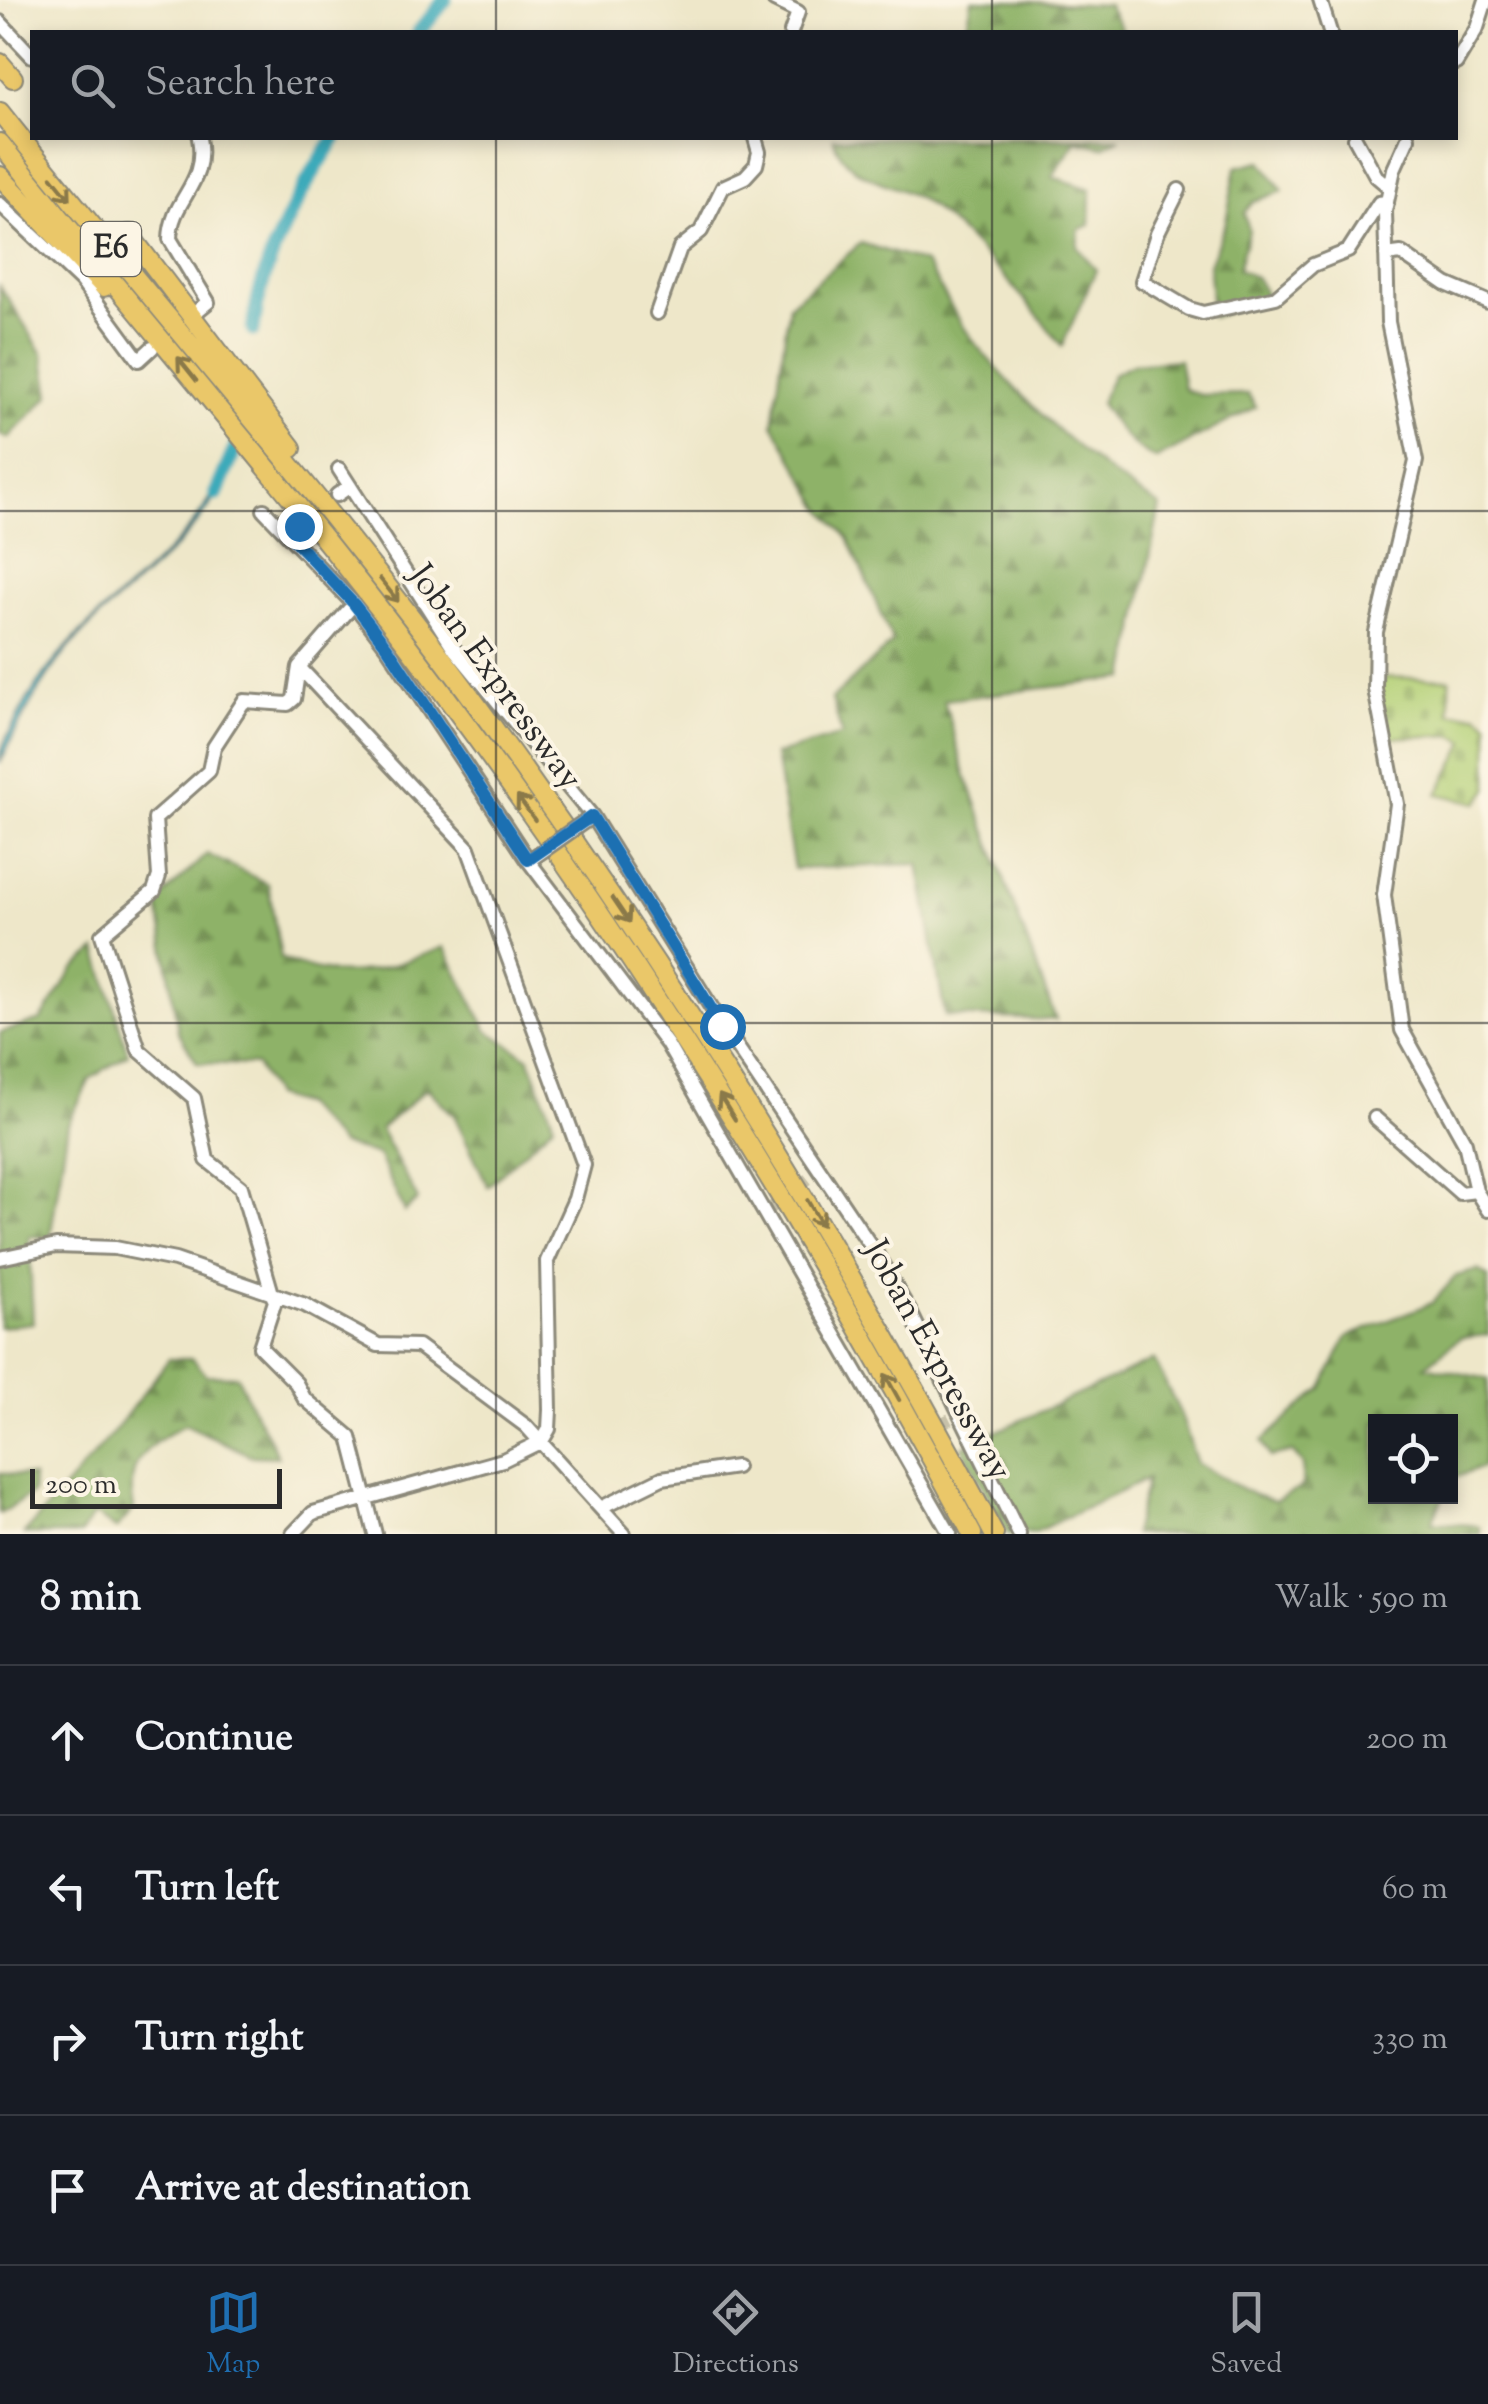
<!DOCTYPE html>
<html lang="en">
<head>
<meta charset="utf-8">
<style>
  :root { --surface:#171b24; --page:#20242c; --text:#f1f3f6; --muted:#9ea1a6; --line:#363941; --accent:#1f6fb2 }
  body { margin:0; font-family:"Sorts Mill Goudy",serif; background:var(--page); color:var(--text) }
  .controls { position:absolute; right:30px; bottom:30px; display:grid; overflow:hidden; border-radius:0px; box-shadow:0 5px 15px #0003 }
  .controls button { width:90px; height:90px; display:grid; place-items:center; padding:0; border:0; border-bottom:2px solid var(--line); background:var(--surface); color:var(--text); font:50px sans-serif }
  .scale { position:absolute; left:30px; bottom:25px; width:252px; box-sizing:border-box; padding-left:10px; border:5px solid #2b2b2b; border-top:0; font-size:28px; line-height:35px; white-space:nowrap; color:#2b2b2b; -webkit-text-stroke:8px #fcf5e5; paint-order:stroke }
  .stop { position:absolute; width:30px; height:30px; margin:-22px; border:8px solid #1f6fb2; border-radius:50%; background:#fff }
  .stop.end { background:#1f6fb2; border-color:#fff; box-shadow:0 2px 10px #0008 }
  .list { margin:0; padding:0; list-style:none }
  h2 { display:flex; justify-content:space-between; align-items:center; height:130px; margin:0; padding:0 40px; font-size:42px }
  h2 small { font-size:32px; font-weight:400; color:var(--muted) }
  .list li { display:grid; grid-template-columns:65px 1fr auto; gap:30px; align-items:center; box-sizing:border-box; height:150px; padding:0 40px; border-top:2px solid var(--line) }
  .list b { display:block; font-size:38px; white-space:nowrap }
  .list em { font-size:32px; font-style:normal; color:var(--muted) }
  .icon { flex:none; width:55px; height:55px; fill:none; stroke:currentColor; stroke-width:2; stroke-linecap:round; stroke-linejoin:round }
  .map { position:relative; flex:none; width:1488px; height:1534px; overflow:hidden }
  .search { position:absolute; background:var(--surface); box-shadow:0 5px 15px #0003; left:30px; right:30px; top:30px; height:110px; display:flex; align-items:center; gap:25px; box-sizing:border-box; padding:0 35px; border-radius:0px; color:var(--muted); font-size:38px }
  .sheet { height:730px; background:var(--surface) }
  nav { display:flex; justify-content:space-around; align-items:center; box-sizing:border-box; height:140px; border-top:2px solid var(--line); background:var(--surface); font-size:28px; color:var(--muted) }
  nav a { display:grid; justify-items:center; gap:5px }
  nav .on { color:var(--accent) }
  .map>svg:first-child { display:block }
  .forest { fill:url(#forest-firs); stroke:#5c6e49; stroke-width:2.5 }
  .cemetery { fill:url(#cemetery-stones); stroke:#6f7e50; stroke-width:2.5 }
  .water { fill:#3caaba; stroke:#346a72; stroke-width:2.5 }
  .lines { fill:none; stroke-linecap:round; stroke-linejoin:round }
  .river { stroke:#3caaba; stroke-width:15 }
  .minor-tunnel { stroke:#c7c1a9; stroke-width:12; stroke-dasharray:12 6; stroke-linecap:butt }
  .minor-casing { stroke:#8c897a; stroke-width:18 }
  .highway-casing { stroke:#8c897a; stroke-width:22 }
  .minor { stroke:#fff; stroke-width:12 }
  .highway { stroke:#eac769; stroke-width:18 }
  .minor-bridge-casing { stroke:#8c897a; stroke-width:18; stroke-linecap:butt }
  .minor-bridge { stroke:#fff; stroke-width:12 }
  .oneway { stroke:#8a794a }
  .route { stroke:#1f6fb2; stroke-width:12 }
  .grid { fill:none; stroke:#2b2b2b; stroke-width:2.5; stroke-opacity:0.55 }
  .labels { text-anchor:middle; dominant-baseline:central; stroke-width:8; stroke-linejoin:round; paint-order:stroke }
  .shield { fill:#fcf5e5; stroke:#6a6863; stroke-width:2.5 }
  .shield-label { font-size:32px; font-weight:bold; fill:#2b2b2b }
  .street-label { font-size:35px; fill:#2b2b2b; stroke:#fcf5e5 }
</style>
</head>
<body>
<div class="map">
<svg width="1488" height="1534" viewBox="0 0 1488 1534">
  <defs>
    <pattern id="forest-firs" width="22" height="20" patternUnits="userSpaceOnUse" patternTransform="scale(2.5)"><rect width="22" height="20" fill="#8eb267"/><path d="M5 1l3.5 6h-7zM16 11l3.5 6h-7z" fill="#749155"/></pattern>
    <pattern id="cemetery-stones" width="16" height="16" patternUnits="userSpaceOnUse" patternTransform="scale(2.5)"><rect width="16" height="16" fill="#b3d076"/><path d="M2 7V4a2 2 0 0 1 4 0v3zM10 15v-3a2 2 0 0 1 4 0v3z" fill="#9ab366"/></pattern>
  </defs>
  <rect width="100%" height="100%" fill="#fcf5e5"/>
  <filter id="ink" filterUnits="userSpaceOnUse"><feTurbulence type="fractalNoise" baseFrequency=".01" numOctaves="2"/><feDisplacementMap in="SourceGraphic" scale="20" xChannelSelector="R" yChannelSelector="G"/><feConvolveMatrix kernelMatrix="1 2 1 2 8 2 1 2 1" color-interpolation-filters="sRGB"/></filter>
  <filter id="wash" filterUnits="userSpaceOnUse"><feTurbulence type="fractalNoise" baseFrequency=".0048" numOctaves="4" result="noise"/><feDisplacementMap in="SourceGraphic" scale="40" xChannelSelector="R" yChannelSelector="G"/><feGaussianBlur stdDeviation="2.25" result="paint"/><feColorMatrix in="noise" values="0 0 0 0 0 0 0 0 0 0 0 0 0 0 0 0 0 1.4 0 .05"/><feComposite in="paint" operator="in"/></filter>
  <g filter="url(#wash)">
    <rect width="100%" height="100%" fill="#eee7c9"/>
    <path class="forest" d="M972,0L1108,5L1123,32H966Z
      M833,138H1120L1103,147L1076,141L1052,177L1091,189L1090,225L1079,229L1077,247L1096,270L1062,346C1023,295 980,246 930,206C898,180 847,185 833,138Z
      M1261,161L1283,191L1253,202L1244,213L1249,230L1238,269L1256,278L1268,299L1212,317L1209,265L1226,222L1236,167Z
      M861,243L925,263C944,292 961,328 984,354C1033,411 1095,468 1160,506L1126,678L944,700L963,768L1056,1020L945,1016L919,864L794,869L775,755L842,735L832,699L893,642L848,538L821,507L773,424L789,305Z
      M0,286L43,354L50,395L8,438L0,434Z
      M1179,360L1184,389L1200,395L1248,394L1256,407L1156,459C1130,447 1116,427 1100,403L1113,374L1133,364Z
      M207,854L268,884L281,958C343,986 383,970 444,947L487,1030L529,1058L554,1124L488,1186L454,1115L427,1088L380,1129L418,1200L405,1212L378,1155L340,1144L303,1105L274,1096L256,1065L197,1063L178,1031L158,901Z
      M97,950L128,1054L90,1079L68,1124L50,1238L29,1236L33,1323L0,1327V1033L41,1020L74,969Z
      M1478,1270L1488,1277V1335L1460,1338L1425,1366L1488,1379L1483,1467L1451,1479L1450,1422H1376V1496L1443,1497L1432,1522L1479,1526L1480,1534H1133L1147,1479L1035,1532L1008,1534L962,1447L1154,1360L1181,1415L1197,1464L1254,1495L1275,1501L1302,1487L1303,1464L1292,1452L1270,1457L1262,1441L1322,1388L1347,1337L1432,1303L1456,1276Z
      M169,1359H193L206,1375L238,1376C248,1406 266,1428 278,1457L252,1456L185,1424C145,1447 124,1461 134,1509L116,1529L94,1514L81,1534H24L113,1433Z
      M0,1473L33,1477L32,1494L0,1514Z"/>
    <path class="cemetery" d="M1378,677L1450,679V713L1477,714L1488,722V789L1478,803L1438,794L1466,741L1452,735L1385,738Z"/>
    <path class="water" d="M224,475L227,478C190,548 134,579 82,634C46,670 22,718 0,763C0,747 8,735 16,720C61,631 124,602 185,533C201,515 212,496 224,475Z"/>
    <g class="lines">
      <path class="river" d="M419,32L445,0
        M253,330C260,262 298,193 335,138
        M216,494L238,442"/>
    </g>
  </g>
  <g filter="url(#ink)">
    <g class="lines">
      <path class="minor-tunnel" d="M771,1208L808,1179
        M908,1440L950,1419"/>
      <g class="minor-casing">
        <path id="minor" d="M774,0L798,12L791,32
          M1320,0L1330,32
          M0,22L32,56
          M1456,63L1477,28L1486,0
          M1355,138L1376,176L1389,187
          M1408,138L1394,169L1385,211L1388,322L1416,461L1376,632L1375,689L1397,804L1384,895L1402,1030L1465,1143L1476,1191L1488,1210
          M1179,190L1157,234L1142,281L1189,309L1203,313L1276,297L1313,265L1348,251L1379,203L1386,202
          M0,204L81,281L139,360L152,348
          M1386,255L1401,253L1446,284L1488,302
          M197,311L208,302L170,239C171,198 208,185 199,138
          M657,313L680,248L701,231L723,187L745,177L756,165L759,152L755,138
          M339,469L455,650L592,816L723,1026L877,1255L911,1314L1019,1534
          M337,495L350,486
          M264,510L354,604L388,648L528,860L667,1044L950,1534
          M1375,1118L1460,1193L1476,1191
          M0,1258L56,1246L115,1248L175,1260L305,1305L378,1345L418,1346L526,1426L624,1534
          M273,1297L241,1187L207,1160L194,1098L139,1050L102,935L154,891L159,876L155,819L209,771L214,747L244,701L288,704L294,699L299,667L354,604
          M276,1298L260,1347L296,1383L304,1398L350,1437L375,1534
          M603,1507L662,1478L736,1467
          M293,1534L313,1513L503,1460L542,1441L549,1429L550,1410L547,1261L575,1199L584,1165L468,848L299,667"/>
      </g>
      <g class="highway-casing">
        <path id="highway" d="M0,63L13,78
          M0,112C154,306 319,490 466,690C663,959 838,1240 994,1534
          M0,143C149,330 308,509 450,702C645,966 818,1244 972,1534
          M0,176L104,287
          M129,234L292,448"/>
      </g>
      <use href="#minor" class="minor"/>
      <use href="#highway" class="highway"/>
      <g class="minor-bridge-casing">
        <path id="minor-bridge" d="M534,857L588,819"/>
      </g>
      <use href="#minor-bridge" class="minor-bridge"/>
    </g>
    <defs><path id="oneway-shaft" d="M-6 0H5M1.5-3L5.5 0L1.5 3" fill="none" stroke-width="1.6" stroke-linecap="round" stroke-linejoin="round" transform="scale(2.5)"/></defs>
    <g class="oneway">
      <use href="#oneway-shaft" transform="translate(61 188) rotate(51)"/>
      <use href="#oneway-shaft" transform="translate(187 369) rotate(-129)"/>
      <use href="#oneway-shaft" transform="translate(389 590) rotate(52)"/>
      <use href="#oneway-shaft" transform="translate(526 808) rotate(-126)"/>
      <use href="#oneway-shaft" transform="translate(621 910) rotate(56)"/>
      <use href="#oneway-shaft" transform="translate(727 1107) rotate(-122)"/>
      <use href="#oneway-shaft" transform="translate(815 1213) rotate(59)"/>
      <use href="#oneway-shaft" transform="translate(892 1387) rotate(-119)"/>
    </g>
  </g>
  <g class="lines" filter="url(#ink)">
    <path class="route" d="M299,526L288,534L354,604L388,648L528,860L592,816L722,1026"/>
  </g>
  <path class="grid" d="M496,0V32M992,0V32M496,138V1534M992,138V1534M0,511H1488M0,1023H1488"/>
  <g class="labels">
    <rect class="shield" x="81" y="222" width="60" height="54" rx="8"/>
    <g class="shield-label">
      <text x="111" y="249">E6</text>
    </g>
    <g class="street-label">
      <text transform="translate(494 678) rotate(54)">Joban Expressway</text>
      <text transform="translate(936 1361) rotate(61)">Joban Expressway</text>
    </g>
  </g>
</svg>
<div class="controls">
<button><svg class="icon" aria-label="locate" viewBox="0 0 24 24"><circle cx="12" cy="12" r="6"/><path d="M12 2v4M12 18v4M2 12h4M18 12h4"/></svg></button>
</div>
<div class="scale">200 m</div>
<div class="stop" style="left:722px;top:1026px"></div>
<div class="stop end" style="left:299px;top:526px"></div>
<div class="search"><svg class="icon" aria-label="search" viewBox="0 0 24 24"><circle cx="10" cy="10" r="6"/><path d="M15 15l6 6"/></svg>Search here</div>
</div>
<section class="sheet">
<h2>8 min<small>Walk · 590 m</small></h2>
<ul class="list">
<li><svg class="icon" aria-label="ahead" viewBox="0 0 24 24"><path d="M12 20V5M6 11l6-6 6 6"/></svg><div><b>Continue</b></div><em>200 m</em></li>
<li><svg class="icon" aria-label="left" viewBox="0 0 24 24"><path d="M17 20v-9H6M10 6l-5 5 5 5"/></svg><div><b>Turn left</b></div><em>60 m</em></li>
<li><svg class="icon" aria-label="right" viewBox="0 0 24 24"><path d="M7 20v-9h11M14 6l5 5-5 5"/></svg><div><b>Turn right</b></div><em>330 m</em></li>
<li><svg class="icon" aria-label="arrive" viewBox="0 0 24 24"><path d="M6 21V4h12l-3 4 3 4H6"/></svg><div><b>Arrive at destination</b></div></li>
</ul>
</section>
<nav>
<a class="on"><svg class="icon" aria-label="map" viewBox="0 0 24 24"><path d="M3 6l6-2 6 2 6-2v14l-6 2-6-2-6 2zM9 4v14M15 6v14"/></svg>Map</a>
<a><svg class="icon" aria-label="directions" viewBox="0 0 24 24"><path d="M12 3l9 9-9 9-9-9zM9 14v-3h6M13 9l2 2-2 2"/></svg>Directions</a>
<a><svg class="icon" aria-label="saved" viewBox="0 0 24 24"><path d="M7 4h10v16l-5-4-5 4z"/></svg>Saved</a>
</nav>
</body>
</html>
